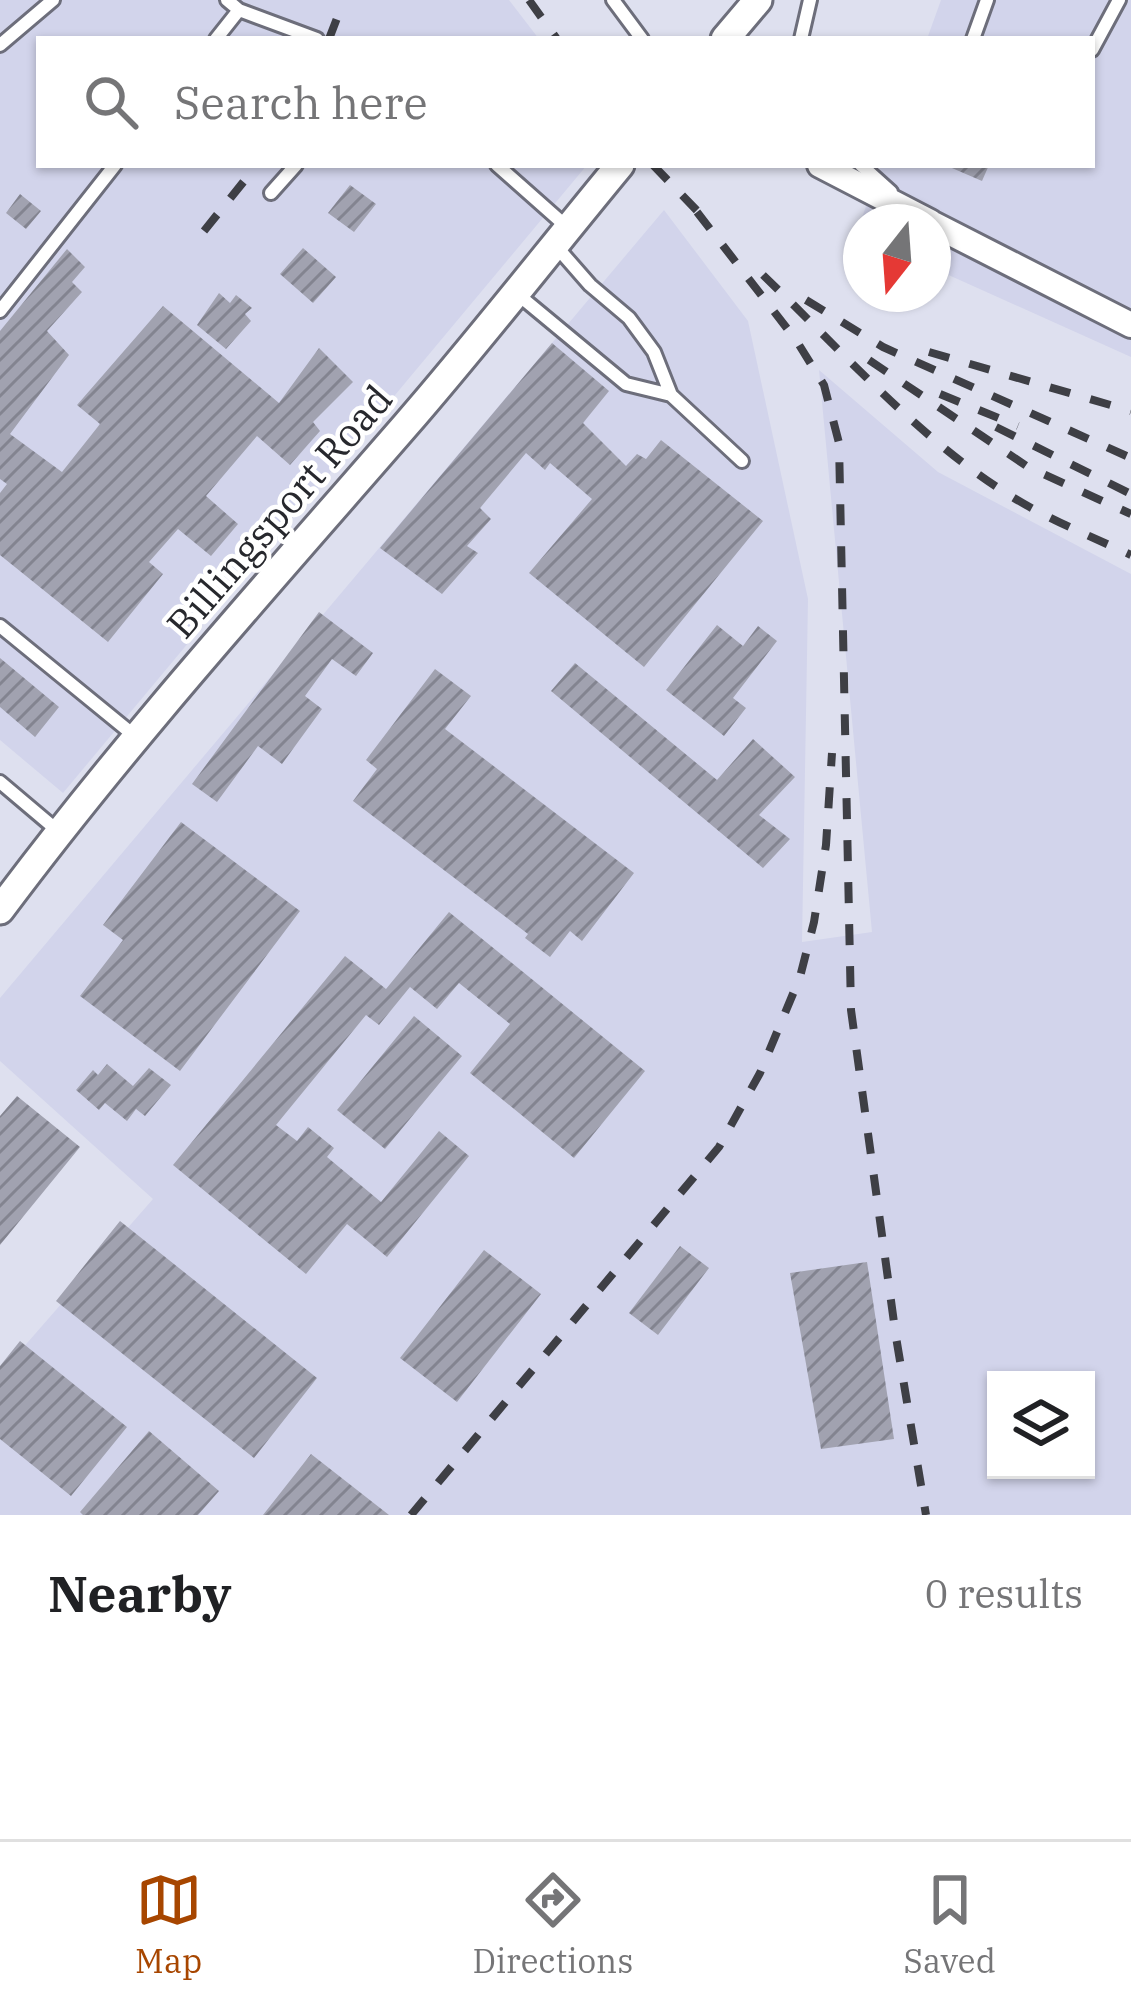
<!DOCTYPE html>
<html lang="en">
<head>
<meta charset="utf-8">
<style>
  :root { --surface:#fff; --page:#f2f2f2; --text:#202124; --muted:#757577; --line:#e0e0e0; --accent:#a74600 }
  body { margin:0; font-family:"IBM Plex Serif",serif; background:var(--page); color:var(--text) }
  .controls { position:absolute; right:36px; bottom:36px; display:grid; overflow:hidden; border-radius:0px; box-shadow:0 3px 9px #0004 }
  .controls button { width:108px; height:108px; display:grid; place-items:center; padding:0; border:0; border-bottom:3px solid var(--line); background:var(--surface); color:var(--text); font:60px sans-serif }
  .compass { position:absolute; left:843px; top:204px; width:108px; height:108px; border-radius:50%; background:var(--surface); box-shadow:0 3px 9px #0004; rotate:197deg }
  .list { margin:0; padding:0; list-style:none }
  h2 { display:flex; justify-content:space-between; align-items:center; height:156px; margin:0; padding:0 48px; font-size:51px }
  h2 small { font-size:39px; font-weight:400; color:var(--muted) }
  .icon { flex:none; width:66px; height:66px; fill:none; stroke:currentColor; stroke-width:2; stroke-linecap:round; stroke-linejoin:round }
  .map { position:relative; flex:none; width:1131px; height:1515px; overflow:hidden }
  .search { position:absolute; background:var(--surface); box-shadow:0 3px 9px #0004; left:36px; right:36px; top:36px; height:132px; display:flex; align-items:center; gap:30px; box-sizing:border-box; padding:0 42px; border-radius:0px; color:var(--muted); font-size:45px }
  .sheet { height:324px; background:var(--surface) }
  nav { display:flex; justify-content:space-around; align-items:center; box-sizing:border-box; height:168px; border-top:3px solid var(--line); background:var(--surface); font-size:33px; color:var(--muted) }
  nav a { display:grid; justify-items:center; gap:6px }
  nav .on { color:var(--accent) }
  .map>svg:first-child { display:block }
  .built { fill:#d2d4eb; fill-rule:evenodd }
  .building { fill:url(#building-hatch) }
  .lines { fill:none; stroke-linecap:round; stroke-linejoin:round }
  .service-casing { stroke:#6d6e7b; stroke-width:18 }
  .minor-casing { stroke:#6d6e7b; stroke-width:30 }
  .tertiary-casing { stroke:#6d6e7b; stroke-width:33 }
  .service { stroke:#fff; stroke-width:12 }
  .minor { stroke:#fff; stroke-width:24 }
  .tertiary { stroke:#fff; stroke-width:27 }
  .rail { stroke:#3e3f45; stroke-width:8; stroke-dasharray:21 21; stroke-linecap:butt }
  .labels { text-anchor:middle; dominant-baseline:central; stroke-width:9; stroke-linejoin:round; paint-order:stroke }
  .street-label { font-size:39px; fill:#27282d; stroke:#fff }
</style>
</head>
<body>
<div class="map">
<svg width="1131" height="1515" viewBox="0 0 1131 1515">
  <defs>
    <pattern id="building-hatch" width="6" height="6" patternUnits="userSpaceOnUse" patternTransform="scale(3)"><rect width="6" height="6" fill="#a1a2b0"/><path d="M-1 1l2-2M0 6l6-6M5 7l2-2" fill="none" stroke="#838490"/></pattern>
  </defs>
  <rect width="100%" height="100%" fill="#dee0ef"/>
  <path class="built" d="M0,0H509L539,39H39V165H587L63,793L0,740Z
    M941,0H1131V357L933,268V222H861V236L856,234L881,165H1092V39H927Z
    M664,210L748,321L808,599L802,942L872,932L819,370L938,472L1131,574V1515H0V1374L153,1199L0,1061V998ZM996,1380H1086V1470H996Z"/>
  <path class="building" d="M945,165H989L982,181Z
    M350,185L376,204L354,232L328,213Z
    M20,194L41,211L26,229L6,213Z
    M303,248L336,277L313,303L280,274Z
    M67,249L85,267L72,282L82,292L47,331L69,355L10,434L62,472L100,424L77,405L163,306L279,403L319,348L353,382L313,422L320,431L290,465L257,436L206,496L238,524L211,556L178,529L149,562L163,574L108,642L0,555V493L7,484L0,479V331Z
    M219,293L230,303L236,295L252,308L245,314L251,321L226,349L197,325Z
    M552,343L609,391L583,423L626,466L637,454L646,459L661,440L763,521L644,667L529,573L592,499L550,463L545,470L526,453L480,508L491,519L467,546L478,553L442,594L380,548Z
    M319,612L373,653L356,676L332,659L305,696L322,709L282,764L258,746L217,802L192,784Z
    M717,625L743,646L758,626L777,641L733,698L746,708L724,736L666,690Z
    M0,658L59,707L35,737L0,707Z
    M575,663L717,780L753,739L795,777L759,815L790,839L763,868L551,691Z
    M435,669L471,696L445,729L634,873L582,941L570,931L550,957L525,938L528,934L353,801L377,769L366,760Z
    M181,822L300,911L180,1071L80,996L123,940L103,925Z
    M449,912L645,1071L574,1158L470,1073L510,1024L459,983L437,1009L410,987L379,1025L366,1015L276,1125L297,1141L308,1127L334,1148L327,1157L381,1202L439,1131L469,1156L387,1257L347,1224L306,1274L173,1165L345,956L386,989Z
    M414,1016L462,1056L385,1149L337,1110Z
    M107,1064L133,1086L149,1068L171,1085L145,1116L136,1109L127,1121L105,1103L99,1110L76,1090L93,1070L98,1075Z
    M17,1096L80,1147L0,1245V1116Z
    M120,1221L317,1378L254,1458L56,1301Z
    M680,1246L709,1268L658,1335L629,1313Z
    M484,1250L541,1294L457,1402L400,1358Z
    M867,1262L894,1439L821,1449L790,1273Z
    M20,1341L127,1427L71,1496L0,1439V1366Z
    M149,1431L219,1491L198,1515H83L80,1512Z
    M311,1454L389,1515H263Z"/>
  <g class="lines">
    <g class="service-casing">
      <path id="service" d="M227,0L239,10L317,39
        M613,0L642,39
        M216,39L239,10
        M801,39L810,0
        M973,39L987,0
        M0,45L53,0
        M1092,50L1119,0
        M497,165L567,227
        M861,165L891,192
        M271,193L296,165
        M555,245L590,285L629,318L654,352L671,395L742,461
        M515,292L626,384L671,395
        M0,311L115,165
        M0,626L136,737
        M0,782L58,831"/>
    </g>
    <g class="minor-casing">
      <path id="minor" d="M820,165L930,222
        M933,224L1131,325"/>
    </g>
    <g class="tertiary-casing">
      <path id="tertiary" d="M725,39L758,0
        M0,910C126,741 267,585 405,426C479,341 548,252 620,165"/>
    </g>
    <use href="#service" class="service"/>
    <use href="#minor" class="minor"/>
    <use href="#tertiary" class="tertiary"/>
    <path class="rail" d="M529,0L557,39
      M329,39L344,0
      M653,165L707,221
      M697,212L796,340L824,385L839,443L851,1010L896,1337L926,1515
      M204,231L257,165
      M763,275C840,349 915,435 1006,493C1045,518 1088,535 1131,555
      M806,300L883,347L1131,458
      M929,352L1131,411
      M869,360L1028,467L1131,514
      M940,394L1018,426
      M996,427L1131,494
      M411,1515L719,1147L760,1073L800,977L814,922L826,845L832,753"/>
  </g>
  <g class="labels">
    <g class="street-label">
      <text transform="translate(279 511) rotate(-49)">Billingsport Road</text>
    </g>
  </g>
</svg>
<div class="controls">
<button><svg class="icon" aria-label="layers" viewBox="0 0 24 24"><path d="M12 4l9 5-9 5-9-5zM3 14l9 5 9-5"/></svg></button>
</div>
<svg class="compass" viewBox="-18 -18 36 36"><path d="M0-13l5 13h-10z" fill="#e53935"/><path d="M0 13l5-13h-10z" fill="#757577"/></svg>
<div class="search"><svg class="icon" aria-label="search" viewBox="0 0 24 24"><circle cx="10" cy="10" r="6"/><path d="M15 15l6 6"/></svg>Search here</div>
</div>
<section class="sheet">
<h2>Nearby<small>0 results</small></h2>
<ul class="list">
</ul>
</section>
<nav>
<a class="on"><svg class="icon" aria-label="map" viewBox="0 0 24 24"><path d="M3 6l6-2 6 2 6-2v14l-6 2-6-2-6 2zM9 4v14M15 6v14"/></svg>Map</a>
<a><svg class="icon" aria-label="directions" viewBox="0 0 24 24"><path d="M12 3l9 9-9 9-9-9zM9 14v-3h6M13 9l2 2-2 2"/></svg>Directions</a>
<a><svg class="icon" aria-label="saved" viewBox="0 0 24 24"><path d="M7 4h10v16l-5-4-5 4z"/></svg>Saved</a>
</nav>
</body>
</html>
